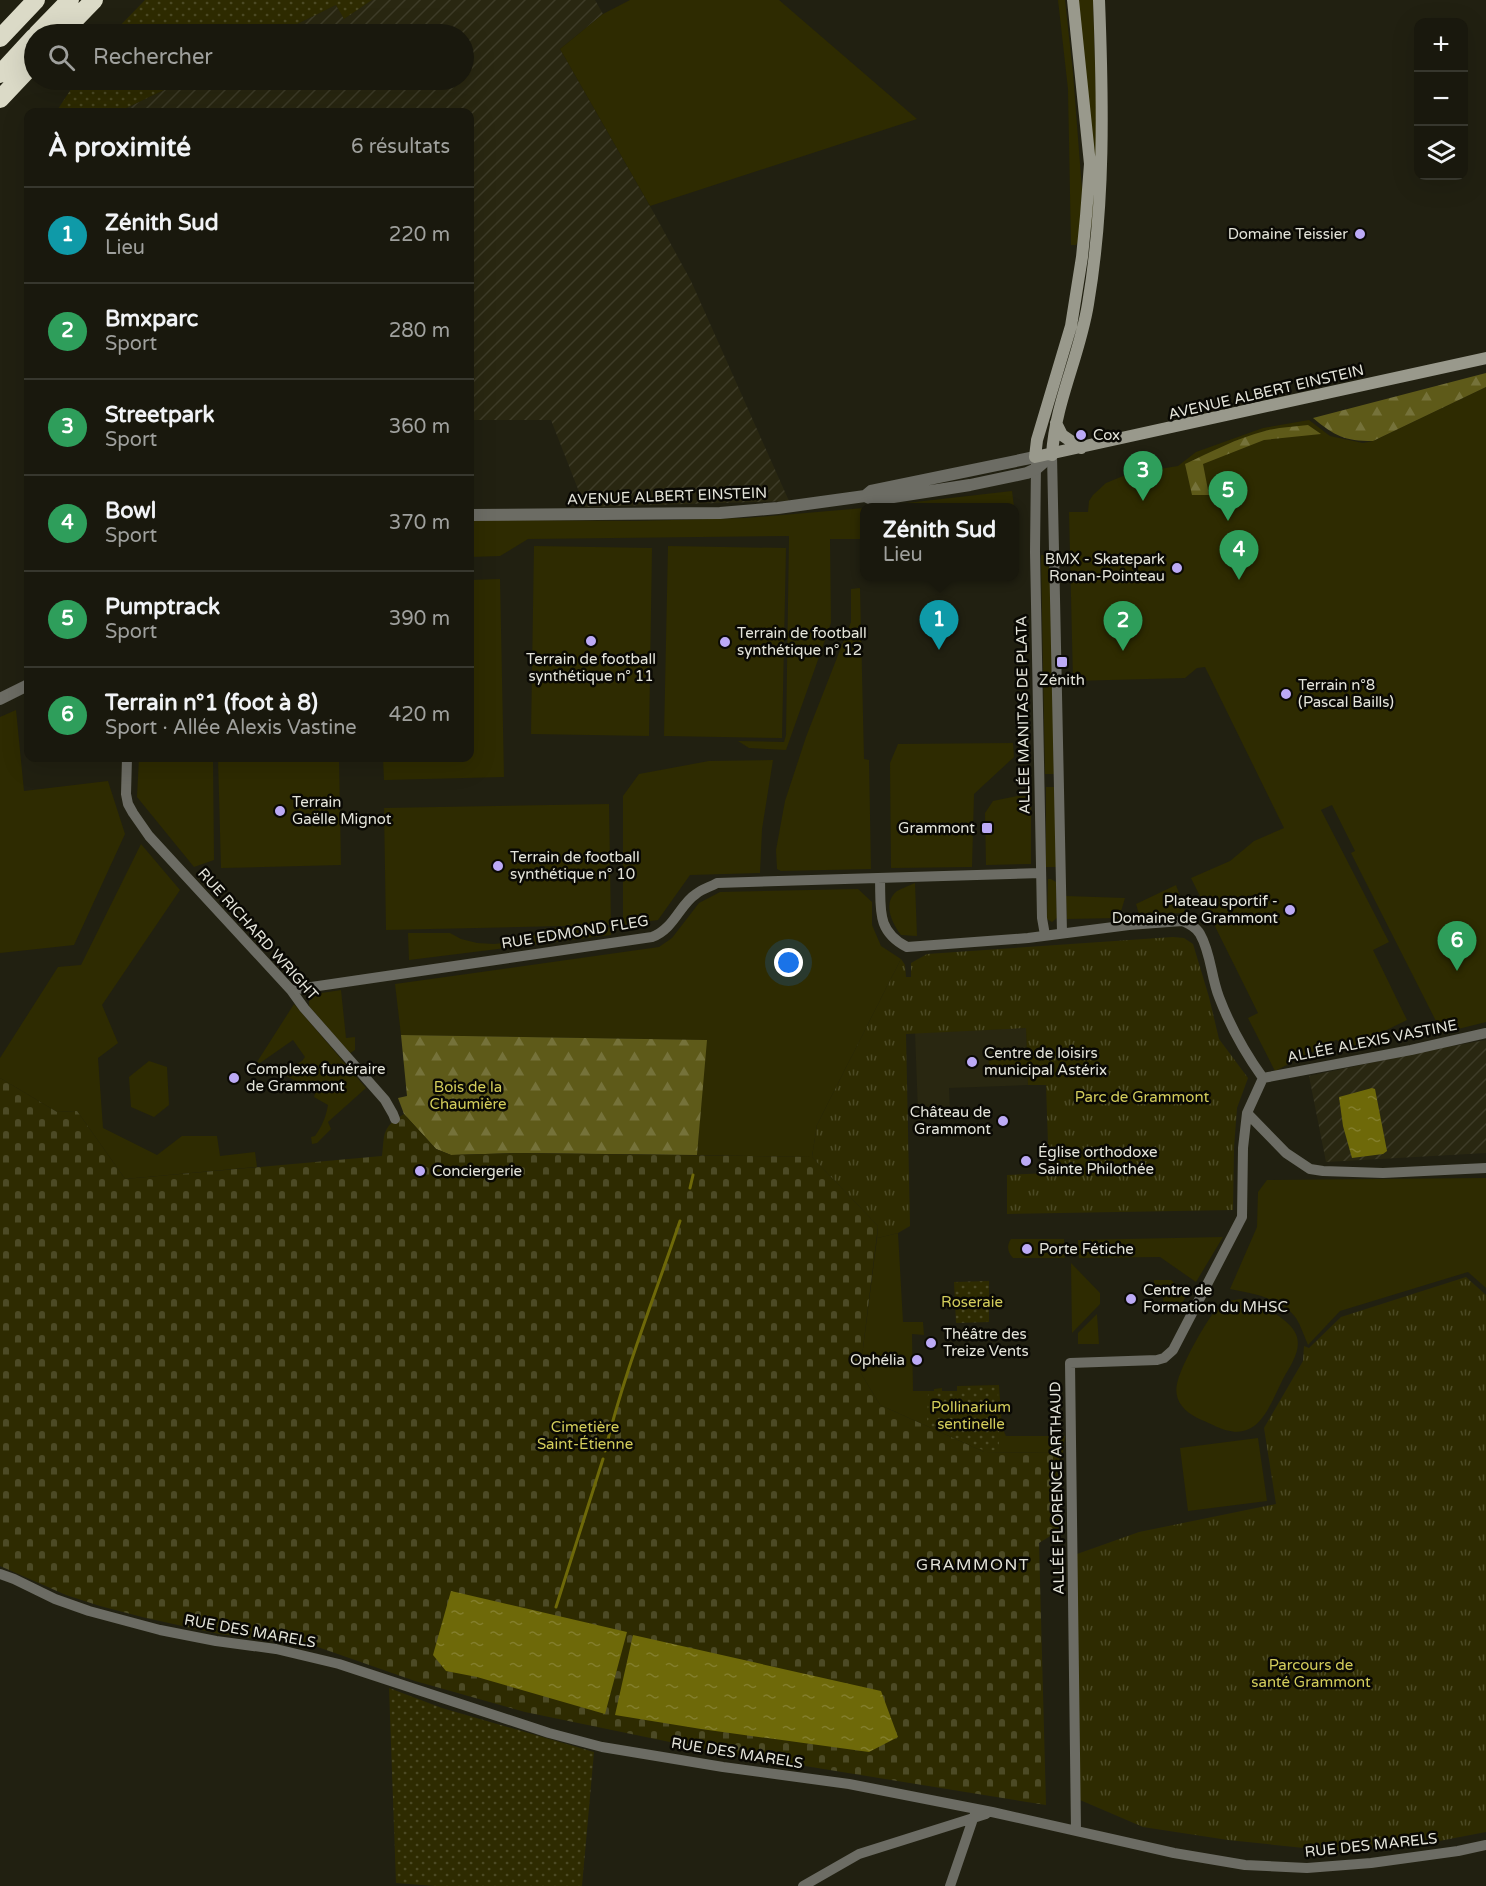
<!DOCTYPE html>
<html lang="fr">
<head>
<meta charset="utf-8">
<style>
  :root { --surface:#19180d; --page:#26251b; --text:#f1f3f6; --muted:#9fa09d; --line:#37372e; --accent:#db2777 }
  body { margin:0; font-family:"Varela Round",sans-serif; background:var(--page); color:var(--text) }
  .controls { position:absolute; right:18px; top:18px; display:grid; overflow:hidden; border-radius:12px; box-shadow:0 6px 24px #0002 }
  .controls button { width:54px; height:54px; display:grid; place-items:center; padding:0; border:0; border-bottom:2px solid var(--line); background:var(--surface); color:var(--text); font:30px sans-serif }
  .you { position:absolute; left:789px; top:963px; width:21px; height:21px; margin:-15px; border:4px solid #fff; border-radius:50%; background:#1a73e8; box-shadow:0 0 0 9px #1a73e833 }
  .badge { display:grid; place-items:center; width:39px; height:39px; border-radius:50%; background:var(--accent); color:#fff; font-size:20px; font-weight:700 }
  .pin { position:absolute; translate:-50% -50px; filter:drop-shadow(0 2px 3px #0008) }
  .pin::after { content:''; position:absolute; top:32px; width:21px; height:18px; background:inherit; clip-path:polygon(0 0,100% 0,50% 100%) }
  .popup { position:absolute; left:860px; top:503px; width:159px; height:78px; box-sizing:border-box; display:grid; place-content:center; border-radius:12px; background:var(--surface); filter:drop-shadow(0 2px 4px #0005); font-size:20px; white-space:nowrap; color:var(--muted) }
  .popup b { font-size:22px; color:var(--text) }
  .popup::after { content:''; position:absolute; left:50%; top:100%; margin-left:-12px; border:12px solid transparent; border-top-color:var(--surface) }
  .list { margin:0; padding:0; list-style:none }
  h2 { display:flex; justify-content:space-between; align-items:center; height:78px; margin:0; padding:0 24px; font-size:26px }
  h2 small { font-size:20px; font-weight:400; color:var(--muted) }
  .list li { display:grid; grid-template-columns:39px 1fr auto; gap:18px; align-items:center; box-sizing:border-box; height:96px; padding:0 24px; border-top:2px solid var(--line) }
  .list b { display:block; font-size:22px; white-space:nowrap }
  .list p { margin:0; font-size:20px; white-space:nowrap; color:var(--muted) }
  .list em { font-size:20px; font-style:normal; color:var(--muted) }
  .icon { flex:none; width:33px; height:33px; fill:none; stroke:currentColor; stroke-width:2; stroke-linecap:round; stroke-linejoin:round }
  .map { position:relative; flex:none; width:1486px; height:1886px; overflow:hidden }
  .search { position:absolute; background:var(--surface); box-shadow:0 6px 24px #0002; left:24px; top:24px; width:450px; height:66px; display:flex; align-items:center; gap:15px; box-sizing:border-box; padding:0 21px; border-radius:33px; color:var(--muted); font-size:22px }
  .panel { position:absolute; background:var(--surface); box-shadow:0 6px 24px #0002; left:24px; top:108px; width:450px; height:654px; border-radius:12px }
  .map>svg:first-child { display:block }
  .built { fill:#292711 }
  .industrial { fill:url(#industrial-furrows) }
  .grass { fill:#2e2b01 }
  .forest { fill:url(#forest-firs) }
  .cemetery { fill:url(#cemetery-stones) }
  .park { fill:url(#park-tufts) }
  .garden { fill:url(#garden-dots) }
  .water { fill:url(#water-ripples) }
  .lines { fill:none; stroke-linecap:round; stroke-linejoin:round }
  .stream { stroke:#6e6909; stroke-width:3 }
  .minor { stroke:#6c6c64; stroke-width:10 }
  .tertiary { stroke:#6c6c64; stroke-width:12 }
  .secondary { stroke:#99998c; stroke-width:12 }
  .motorway { stroke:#dbdac7; stroke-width:18 }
  .poi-dot { fill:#bcaaf6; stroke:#0a0904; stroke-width:2 }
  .labels { text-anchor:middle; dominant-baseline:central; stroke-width:5; stroke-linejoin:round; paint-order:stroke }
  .poi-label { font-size:15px; fill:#e4e4da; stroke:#0a0904; text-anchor:start }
  .street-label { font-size:15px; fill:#e4e4da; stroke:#0a0904 }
  .park-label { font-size:15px; fill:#d3cd5b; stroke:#0a0904 }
  .neighbourhood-label { font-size:16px; letter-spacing:1.5px; fill:#e4e4da; stroke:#0a0904 }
</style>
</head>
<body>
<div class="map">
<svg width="1486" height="1886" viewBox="0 0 1486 1886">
  <defs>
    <pattern id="industrial-furrows" width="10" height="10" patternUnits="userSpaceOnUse" patternTransform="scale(1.5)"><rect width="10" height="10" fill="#292711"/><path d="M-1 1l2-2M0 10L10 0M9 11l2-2" fill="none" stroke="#3e3c28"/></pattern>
    <pattern id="forest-firs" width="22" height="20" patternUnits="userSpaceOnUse" patternTransform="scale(1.5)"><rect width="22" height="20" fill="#5e5a19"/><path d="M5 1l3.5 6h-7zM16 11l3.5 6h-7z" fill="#75723a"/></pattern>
    <pattern id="cemetery-stones" width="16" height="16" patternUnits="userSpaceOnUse" patternTransform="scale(1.5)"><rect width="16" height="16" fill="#2e2b01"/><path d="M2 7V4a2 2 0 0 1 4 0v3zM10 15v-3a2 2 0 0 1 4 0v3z" fill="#4c4a25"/></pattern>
    <pattern id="park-tufts" width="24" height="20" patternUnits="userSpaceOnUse" patternTransform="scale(1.5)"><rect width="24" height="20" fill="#2e2b01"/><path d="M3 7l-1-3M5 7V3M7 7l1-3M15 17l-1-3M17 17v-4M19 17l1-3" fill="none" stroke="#4c4a25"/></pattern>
    <pattern id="garden-dots" width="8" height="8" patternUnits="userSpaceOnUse" patternTransform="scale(1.5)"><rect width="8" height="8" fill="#2e2b01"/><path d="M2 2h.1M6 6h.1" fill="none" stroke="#4c4a25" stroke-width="1.8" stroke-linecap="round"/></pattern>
    <pattern id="water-ripples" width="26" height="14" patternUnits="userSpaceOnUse" patternTransform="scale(1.5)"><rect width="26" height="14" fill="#6e6909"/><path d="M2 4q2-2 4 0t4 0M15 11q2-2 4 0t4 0" fill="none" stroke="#837e2c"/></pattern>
  </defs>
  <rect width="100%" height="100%" fill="#212011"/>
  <path class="built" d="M1026,1028L1028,1085L949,1088L950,1111L918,1112L915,1033Z"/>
  <path class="industrial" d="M372,0H595L603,14L560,49L655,215L691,281L789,501L585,507L551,420H470V112H118L185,80H464V34H277L336,5L344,19Z
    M1486,1040V1153L1326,1162L1309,1076L1431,1050Z"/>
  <path class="grass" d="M630,0H779L917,119L650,206L560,49L603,14Z
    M1058,0H1065L1073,73L1082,190L1079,240L1076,245H1071L1068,89Z
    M1077,0H1093L1098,164L1090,240L1093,189Z
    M1486,387V1022L1442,1033L1351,853L1355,851L1332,805L1321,810L1389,942L1373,950L1407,1020L1352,1047L1336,1040L1275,1071L1248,1018L1258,1013L1191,878L1230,861L1254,841L1284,828L1205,667L1197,668L1185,678L1073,681L1069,512H1088L1089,501L1093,495L1106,483L1128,474L1178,466L1196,452L1263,428L1309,420L1330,436L1363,443L1373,441Z
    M1012,491L1014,507H868H871Z
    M864,508V539H830L831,623L786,750L749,748L738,741L784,742L786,735L789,536L528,539L500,556L470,557V520L636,521L746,518Z
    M534,546L652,548L649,736L531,734Z
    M668,546L786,548L782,738L664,736Z
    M1041,555H1050L1054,774H1045Z
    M500,579L504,777L384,780L383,758H470V580Z
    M860,588L864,759L869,760L871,869L781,871L777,869L776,850L785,801L806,737L851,622V589Z
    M16,710L24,791L108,781L125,834L74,945L0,953V717Z
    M1013,743L1014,757L974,794L972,867L891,868L890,763L898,744Z
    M139,758H213L214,860L194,867L137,797Z
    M218,758H339L341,865L221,868Z
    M773,760L762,829L760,873L690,875L658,920L623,925V796L639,774L709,761Z
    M1046,787H1056L1057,867H1046Z
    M1017,796H1031V864L986,865L985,813L993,801Z
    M609,804L611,925L386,930L384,808Z
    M141,844L180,890L102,1005L118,1043L98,1058L103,1128L157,1155L182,1136H217L220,1156L255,1152L257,1167L125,1179L77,1111L57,1112L0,1078V1058L58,967L81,965Z
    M1048,879H1051L1056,882L1057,918L1052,922L1047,919Z
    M915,883L917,936L901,935C892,923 882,903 897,891C902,888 909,886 915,883Z
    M1176,885L1186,913L1139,914L1136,904Z
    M858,889L872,902V925L881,946L901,959L817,1125L812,1157L697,1155L706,1040L401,1035L395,984L659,947L672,938L699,903L720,892Z
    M1066,896L1125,898L1119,918L1067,919Z
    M610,927L611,935L409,960L408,933H450L461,939L477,943L494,944L512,942L527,939L546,928Z
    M341,990L346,1038L355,1037V1050L350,1053L309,1006V998L315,994Z
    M294,1004L366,1088L328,1122L331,1129L317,1143L312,1144L311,1137L315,1136C322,1126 326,1117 328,1105L314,1097L317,1086L308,1081L305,1086L281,1073L302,1061L305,1057L293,1040L260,1063L257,1062Z
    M1027,1052L1028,1072L990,1075L988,1054Z
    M149,1061L167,1067L169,1105L154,1117L131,1107L129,1077Z
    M1486,1178V1288L1468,1272L1340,1311L1308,1345C1304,1336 1301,1326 1296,1318C1282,1298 1251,1293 1230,1289L1257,1227L1258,1192L1267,1180Z
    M898,1233L903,1322H923L924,1335L912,1334L913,1391H934V1389L942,1388V1391H957V1386L999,1385L1002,1427L1006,1436H1065L1063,1453L984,1452L880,1405L860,1372L877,1238Z
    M1223,1237L1196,1282L1160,1257L1079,1258L1078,1240Z
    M1011,1239H1064L1065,1258H1013C1008,1253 1006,1246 1011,1239Z
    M1071,1263L1100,1293V1304L1072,1333Z
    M1154,1280H1171L1183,1291L1185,1298C1180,1308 1175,1312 1164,1309L1163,1295H1154Z
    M1242,1299C1259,1304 1292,1319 1297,1337C1301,1352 1290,1366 1283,1379C1267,1411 1257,1447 1213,1425C1203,1420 1189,1416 1182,1406C1176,1399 1175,1389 1178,1380C1182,1365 1208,1315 1221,1305C1227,1300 1234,1300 1242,1299Z
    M1097,1314L1099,1344H1078V1333Z
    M1258,1438L1267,1501L1188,1511L1180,1448Z"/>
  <path class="forest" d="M1486,373V387L1373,441C1344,441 1335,436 1313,418Z
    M1308,425L1321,434L1264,440L1203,464L1209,495H1192L1185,464C1211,452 1237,438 1265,431C1279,427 1294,427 1308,425Z
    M401,1035L707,1040L697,1155L517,1153L451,1155L436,1149L404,1114L398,1098L407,1096Z"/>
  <path class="cemetery" d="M0,1078L57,1112L77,1111L125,1179L382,1156C385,1133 381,1128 404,1114L436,1149L451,1155L517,1153L812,1157L878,1226L860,1372L880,1405L984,1452L1063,1453L1060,1530L1039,1543L1046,1805L718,1752L525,1712L415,1681L312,1645L219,1634L146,1618L100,1606L66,1595L0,1566Z"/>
  <path class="park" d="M1173,937L1184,938L1193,944L1209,997L1219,1039L1248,1078L1237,1108L1234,1148L1233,1210L1007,1214V1175L1049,1173L1046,1085H1028L1026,1028L906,1034L910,1226L898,1233L877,1238L878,1226L812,1157L817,1125L901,959L905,965L906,977H911V963L927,954Z
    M1466,1277L1486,1295V1832L1434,1842L1333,1851L1228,1840L1143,1827L1080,1800L1077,1554L1139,1532L1276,1504L1264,1428L1303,1361L1304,1346L1309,1348L1341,1317Z"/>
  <path class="garden" d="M145,0H372L344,19L336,5L277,34H112Z
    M77,80H185L118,112H56Z
    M989,1281V1322L956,1323L954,1282Z
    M998,1386L999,1450L985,1451L927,1425L928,1393L959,1392V1387Z
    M389,1688L442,1708L594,1752L582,1886H435L396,1883Z"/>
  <path class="water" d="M1372,1088L1375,1089L1387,1151L1383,1154L1352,1158L1343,1126L1339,1097Z
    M451,1591L627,1632L605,1714L477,1677L446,1671L433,1655Z
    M633,1635L881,1691L898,1737L869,1752L701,1729L615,1715Z"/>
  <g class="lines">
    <path class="stream" d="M690,1188L693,1175
      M605,1451C624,1373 654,1298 680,1221
      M556,1607L603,1459"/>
    <path class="minor" d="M1052,455L1062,933
      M1036,464L1035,552L1042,918L1045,935
      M127,758L126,794L128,804L133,813L149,836L291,990L304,1008L385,1100L393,1114L395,1119
      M880,879C881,909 876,931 907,947L1028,938L1129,925L1182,921C1189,924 1196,927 1200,934C1211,953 1211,977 1219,997C1230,1026 1245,1053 1263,1078
      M291,990L652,937C674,929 680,904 696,894C702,889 710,887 717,883L1041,873
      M1263,1078L1411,1050L1486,1033
      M1247,1113L1286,1153L1310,1169L1323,1171L1383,1173L1486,1168
      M0,1574L14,1579L55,1599L89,1611L160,1630L216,1641L276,1649L339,1664L549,1733L602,1747L723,1767L849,1784L992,1812L1174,1853L1245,1865L1307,1868L1371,1863L1458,1851L1486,1845
      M1076,1831L1070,1363L1157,1360L1164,1358L1173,1350L1242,1217L1243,1148L1247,1113L1263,1078
      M803,1886L859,1854L986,1814
      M950,1886L974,1816"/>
    <path class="tertiary" d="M865,496L874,500L970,485L1027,473L1036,469L1052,455
      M470,515L720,513L778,508L865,496L871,491L1035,457
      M0,699L28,685"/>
    <path class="secondary" d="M1073,0L1090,164L1086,216L1082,257L1071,326L1037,440L1035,457L1486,358
      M1056,423L1062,435L1081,448
      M1052,455C1055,403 1080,355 1088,304C1105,204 1103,102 1099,0"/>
    <path class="motorway" d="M37,34L70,0
      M61,34L94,0
      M0,38L36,0
      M0,74L34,37
      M0,99L34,63"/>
  </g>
  <g class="poi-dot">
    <circle cx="1360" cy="234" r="6"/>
    <circle cx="1081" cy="435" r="6"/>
    <circle cx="1177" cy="568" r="6"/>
    <circle cx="591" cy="641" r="6"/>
    <circle cx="725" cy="642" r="6"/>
    <rect x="1056" y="656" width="12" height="12" rx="3"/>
    <circle cx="1286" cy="694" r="6"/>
    <circle cx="280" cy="811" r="6"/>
    <rect x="981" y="822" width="12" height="12" rx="3"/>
    <circle cx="498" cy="866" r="6"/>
    <circle cx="1290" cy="910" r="6"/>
    <circle cx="972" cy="1062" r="6"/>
    <circle cx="234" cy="1078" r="6"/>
    <circle cx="1003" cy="1121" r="6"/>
    <circle cx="1026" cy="1161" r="6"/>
    <circle cx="420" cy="1171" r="6"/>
    <circle cx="1027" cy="1249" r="6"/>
    <circle cx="1131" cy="1299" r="6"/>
    <circle cx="931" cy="1343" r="6"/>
    <circle cx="917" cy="1360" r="6"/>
  </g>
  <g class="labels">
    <g class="poi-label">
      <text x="1348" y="234" text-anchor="end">Domaine Teissier</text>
      <text x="1093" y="435">Cox</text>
      <text x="1165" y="559" text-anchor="end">BMX - Skatepark<tspan x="1165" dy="17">Ronan-Pointeau</tspan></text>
      <text x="737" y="633">Terrain de football<tspan x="737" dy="17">synthétique n° 12</tspan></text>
      <text x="591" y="659" text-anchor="middle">Terrain de football<tspan x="591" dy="17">synthétique n° 11</tspan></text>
      <text x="1062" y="680" text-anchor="middle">Zénith</text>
      <text x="1298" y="685">Terrain n°8<tspan x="1298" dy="17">(Pascal Baills)</tspan></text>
      <text x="292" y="802">Terrain<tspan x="292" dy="17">Gaëlle Mignot</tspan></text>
      <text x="975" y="828" text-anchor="end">Grammont</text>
      <text x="510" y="857">Terrain de football<tspan x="510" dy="17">synthétique n° 10</tspan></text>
      <text x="1278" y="901" text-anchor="end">Plateau sportif -<tspan x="1278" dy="17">Domaine de Grammont</tspan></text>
      <text x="984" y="1053">Centre de loisirs<tspan x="984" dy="17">municipal Astérix</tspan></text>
      <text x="246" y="1069">Complexe funéraire<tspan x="246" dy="17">de Grammont</tspan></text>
      <text x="991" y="1112" text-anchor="end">Château de<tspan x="991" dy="17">Grammont</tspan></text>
      <text x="1038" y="1152">Église orthodoxe<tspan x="1038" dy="17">Sainte Philothée</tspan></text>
      <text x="432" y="1171">Conciergerie</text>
      <text x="1039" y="1249">Porte Fétiche</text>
      <text x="1143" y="1290">Centre de<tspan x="1143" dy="17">Formation du MHSC</tspan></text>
      <text x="943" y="1334">Théâtre des<tspan x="943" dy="17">Treize Vents</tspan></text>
      <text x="905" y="1360" text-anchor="end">Ophélia</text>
    </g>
    <g class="street-label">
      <text transform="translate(1266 392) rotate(-13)">AVENUE ALBERT EINSTEIN</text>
      <text transform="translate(667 496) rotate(-2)">AVENUE ALBERT EINSTEIN</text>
      <text transform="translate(1023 715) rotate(-91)">ALLÉE MANITAS DE PLATA</text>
      <text transform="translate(575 932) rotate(-9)">RUE EDMOND FLEG</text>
      <text transform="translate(258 934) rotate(48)">RUE RICHARD WRIGHT</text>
      <text transform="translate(1372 1041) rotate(-11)">ALLÉE ALEXIS VASTINE</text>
      <text transform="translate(1057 1488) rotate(-91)">ALLÉE FLORENCE ARTHAUD</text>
      <text transform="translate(250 1631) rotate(10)">RUE DES MARELS</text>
      <text transform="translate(737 1753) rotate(9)">RUE DES MARELS</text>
      <text transform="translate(1371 1845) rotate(-6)">RUE DES MARELS</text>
    </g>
    <g class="park-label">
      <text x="468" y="1087">Bois de la<tspan x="468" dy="17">Chaumière</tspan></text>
      <text x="1142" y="1097">Parc de Grammont</text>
      <text x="972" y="1302">Roseraie</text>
      <text x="971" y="1407">Pollinarium<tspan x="971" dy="17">sentinelle</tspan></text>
      <text x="585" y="1427">Cimetière<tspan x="585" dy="17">Saint-Étienne</tspan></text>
      <text x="1311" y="1665">Parcours de<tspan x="1311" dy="17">santé Grammont</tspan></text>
    </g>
    <g class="neighbourhood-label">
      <text x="973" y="1565">GRAMMONT</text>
    </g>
  </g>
</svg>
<div class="controls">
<button>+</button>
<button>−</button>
<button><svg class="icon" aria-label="layers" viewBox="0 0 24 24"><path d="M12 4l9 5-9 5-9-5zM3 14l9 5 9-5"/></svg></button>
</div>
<div class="you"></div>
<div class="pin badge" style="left:939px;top:650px;background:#0f9aa8">1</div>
<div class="popup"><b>Zénith Sud</b>Lieu</div>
<div class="pin badge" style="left:1123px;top:651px;background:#2e9e5b">2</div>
<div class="pin badge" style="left:1143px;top:501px;background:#2e9e5b">3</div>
<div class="pin badge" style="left:1239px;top:580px;background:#2e9e5b">4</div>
<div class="pin badge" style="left:1228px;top:521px;background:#2e9e5b">5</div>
<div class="pin badge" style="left:1457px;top:971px;background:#2e9e5b">6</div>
<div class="search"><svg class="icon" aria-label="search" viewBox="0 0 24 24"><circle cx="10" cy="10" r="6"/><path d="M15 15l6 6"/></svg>Rechercher</div>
<section class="panel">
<h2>À proximité<small>6 résultats</small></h2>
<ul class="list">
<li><span class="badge" style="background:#0f9aa8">1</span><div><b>Zénith Sud</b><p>Lieu</p></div><em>220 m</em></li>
<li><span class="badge" style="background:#2e9e5b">2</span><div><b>Bmxparc</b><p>Sport</p></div><em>280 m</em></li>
<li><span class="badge" style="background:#2e9e5b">3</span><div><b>Streetpark</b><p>Sport</p></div><em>360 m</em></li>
<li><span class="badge" style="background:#2e9e5b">4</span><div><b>Bowl</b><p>Sport</p></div><em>370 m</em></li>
<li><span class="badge" style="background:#2e9e5b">5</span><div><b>Pumptrack</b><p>Sport</p></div><em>390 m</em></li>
<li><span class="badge" style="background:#2e9e5b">6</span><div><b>Terrain n°1 (foot à 8)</b><p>Sport · Allée Alexis Vastine</p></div><em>420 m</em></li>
</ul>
</section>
</div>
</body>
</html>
